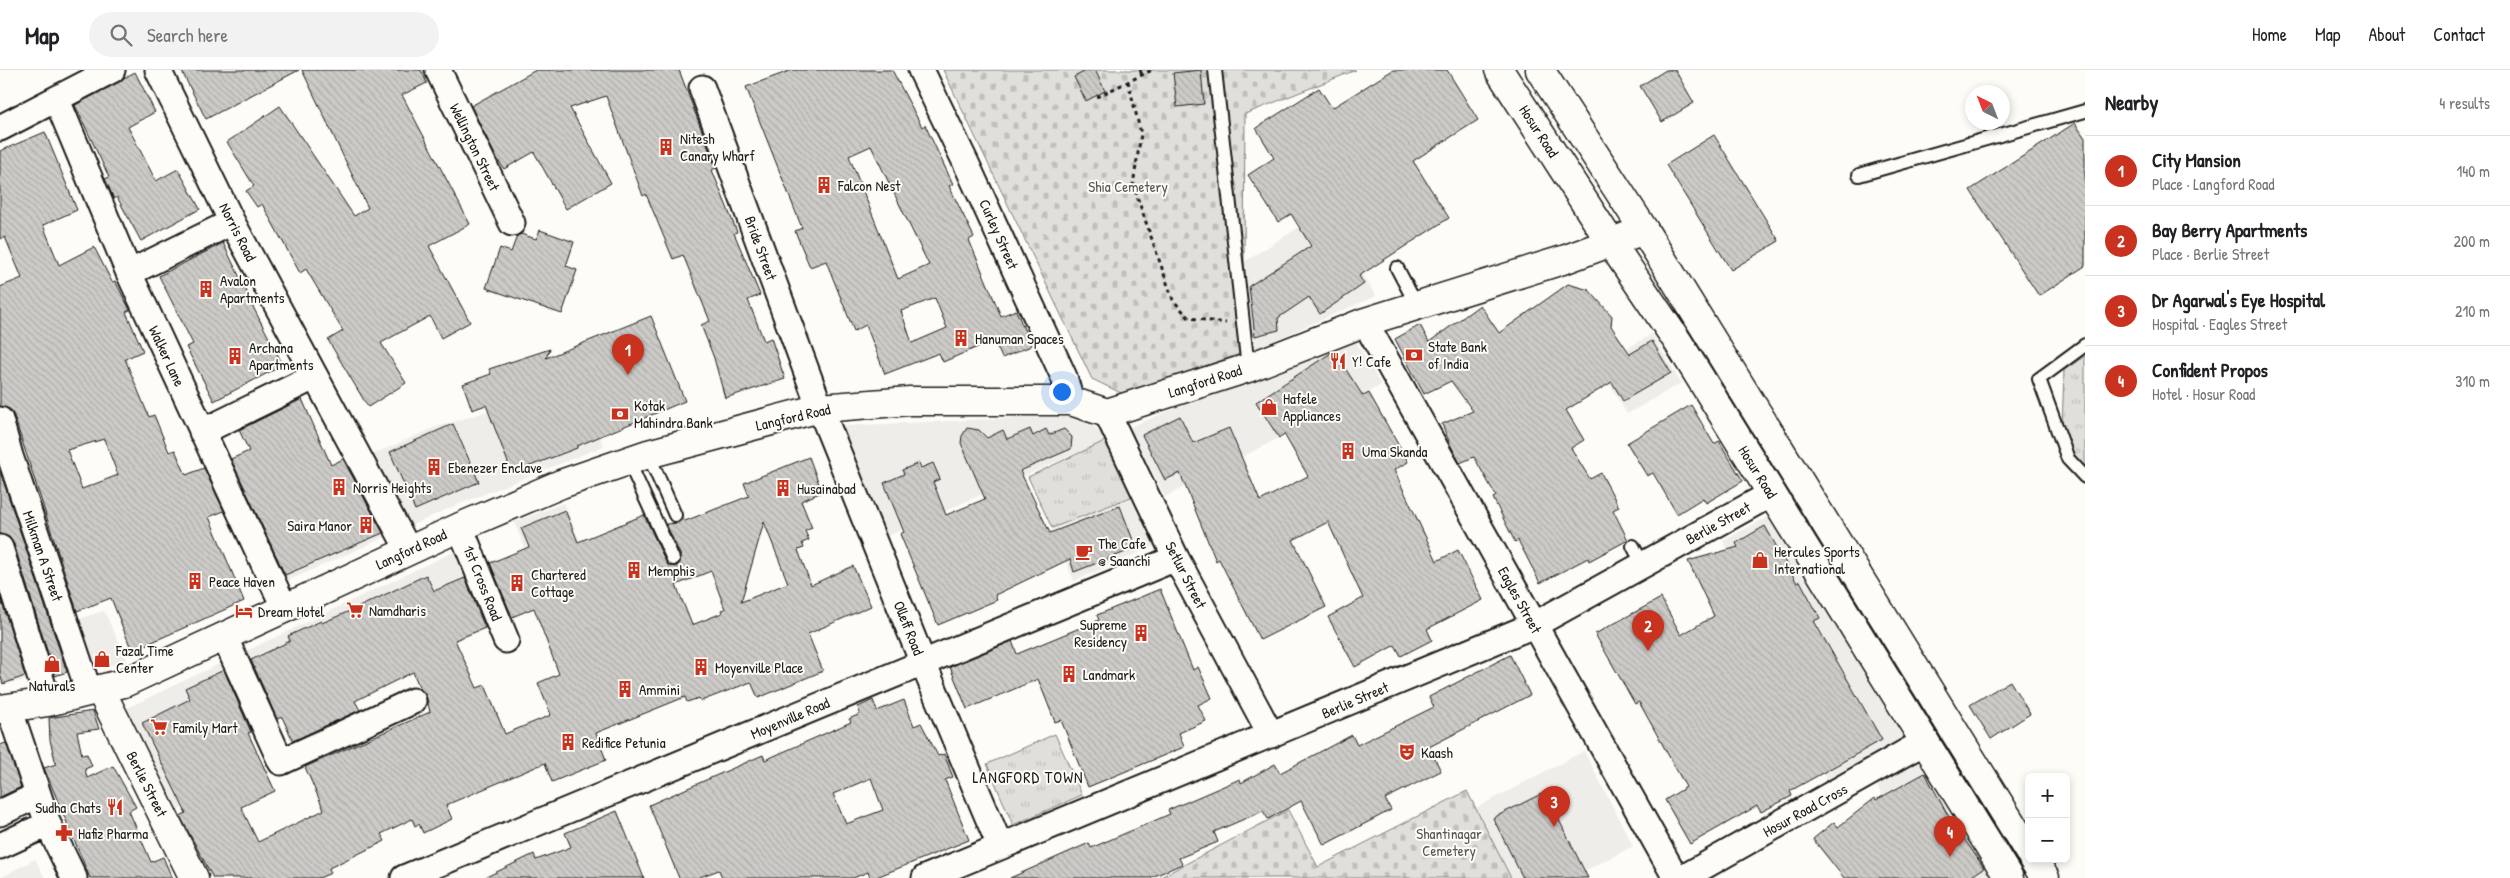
<!DOCTYPE html>
<html lang="en">
<head>
<meta charset="utf-8">
<style>
  :root { --surface:#fff; --page:#f2f2f2; --text:#202124; --muted:#757577; --line:#e0e0e0; --accent:#c8321e }
  body { margin:0; font-family:"Patrick Hand",sans-serif; background:var(--page); color:var(--text) }
  .controls { position:absolute; right:15px; bottom:15px; display:grid; overflow:hidden; border-radius:8px; box-shadow:0 2px 8px #0003 }
  .controls button { width:45px; height:45px; display:grid; place-items:center; padding:0; border:0; border-bottom:1px solid var(--line); background:var(--surface); color:var(--text); font:25px sans-serif }
  .compass { position:absolute; left:1965px; top:15px; width:45px; height:45px; border-radius:50%; background:var(--surface); box-shadow:0 2px 8px #0003; rotate:318deg }
  .you { position:absolute; left:1061px; top:321px; width:18px; height:18px; margin:-12px; border:4px solid #fff; border-radius:50%; background:#1a73e8; box-shadow:0 0 0 8px #1a73e833 }
  .badge { display:grid; place-items:center; width:32px; height:32px; border-radius:50%; background:var(--accent); color:#fff; font-size:16px; font-weight:700 }
  .pin { position:absolute; translate:-50% -41px; filter:drop-shadow(0 1px 2px #0008) }
  .pin::after { content:''; position:absolute; top:26px; width:18px; height:15px; background:inherit; clip-path:polygon(0 0,100% 0,50% 100%) }
  .list { margin:0; padding:0; list-style:none }
  h2 { display:flex; justify-content:space-between; align-items:center; height:65px; margin:0; padding:0 20px; font-size:21px }
  h2 small { font-size:16px; font-weight:400; color:var(--muted) }
  .list li { display:grid; grid-template-columns:32px 1fr auto; gap:15px; align-items:center; box-sizing:border-box; height:70px; padding:0 20px; border-top:1px solid var(--line) }
  .list b { display:block; font-size:19px; white-space:nowrap }
  .list p { margin:0; font-size:16px; white-space:nowrap; color:var(--muted) }
  .list em { font-size:16px; font-style:normal; color:var(--muted) }
  .icon { flex:none; width:28px; height:28px; fill:none; stroke:currentColor; stroke-width:2; stroke-linecap:round; stroke-linejoin:round }
  .map { position:relative; flex:none; width:2085px; height:808px; overflow:hidden }
  header { display:flex; align-items:center; gap:30px; box-sizing:border-box; height:70px; padding:0 25px; background:var(--surface); border-bottom:1px solid var(--line) }
  header strong { font-size:24px }
  nav { display:flex; gap:28px; margin-inline-start:auto; font-size:18px }
  .search { width:350px; height:45px; background:var(--page); display:flex; align-items:center; gap:12px; box-sizing:border-box; padding:0 18px; border-radius:28px; color:var(--muted); font-size:19px }
  main { display:flex }
  aside { flex:1; background:var(--surface) }
  .map>svg:first-child { display:block }
  .built { fill:#eeede9 }
  .grass { fill:url(#grass-tufts); stroke:#7e7e7c }
  .cemetery { fill:url(#cemetery-stones); stroke:#7e7e7c }
  .building { fill:url(#building-back-hatch); stroke:#1c1c1c; fill-rule:evenodd }
  .lines { fill:none; stroke-linecap:round; stroke-linejoin:round }
  .service-casing { stroke:#1c1c1c; stroke-width:16 }
  .minor-casing { stroke:#1c1c1c; stroke-width:29 }
  .tertiary-casing { stroke:#1c1c1c; stroke-width:31 }
  .primary-casing { stroke:#1c1c1c; stroke-width:31 }
  .path { stroke:#1c1c1c; stroke-width:3; stroke-dasharray:4 4; stroke-linecap:butt }
  .service { stroke:#fdfcf7; stroke-width:12 }
  .minor { stroke:#fdfcf7; stroke-width:25 }
  .tertiary { stroke:#fdfcf7; stroke-width:28 }
  .primary { stroke:#fdfcf7; stroke-width:28 }
  .labels { text-anchor:middle; dominant-baseline:central; stroke-width:4; stroke-linejoin:round; paint-order:stroke }
  .street-label { font-size:15px; fill:#1c1c1c; stroke:#fdfcf7 }
  .poi-label { font-size:15px; fill:#1c1c1c; stroke:#fdfcf7; text-anchor:start }
  .park-label { font-size:15px; fill:#575655; stroke:#fdfcf7 }
  .neighbourhood-label { font-size:16px; letter-spacing:1px; fill:#1c1c1c; stroke:#fdfcf7 }
</style>
</head>
<body>
<header>
<strong>Map</strong>
<div class="search"><svg class="icon" aria-label="search" viewBox="0 0 24 24"><circle cx="10" cy="10" r="6"/><path d="M15 15l6 6"/></svg>Search here</div>
<nav><a>Home</a><a>Map</a><a>About</a><a>Contact</a></nav>
</header>
<main>
<div class="map">
<svg width="2085" height="808" viewBox="0 0 2085 808">
  <defs>
    <pattern id="grass-tufts" width="24" height="20" patternUnits="userSpaceOnUse" patternTransform="scale(1.25)"><rect width="24" height="20" fill="#e0dfdb"/><path d="M3 7l-1-3M5 7V3M7 7l1-3M15 17l-1-3M17 17v-4M19 17l1-3" fill="none" stroke="#c0bfbb"/></pattern>
    <pattern id="cemetery-stones" width="16" height="16" patternUnits="userSpaceOnUse" patternTransform="scale(1.25)"><rect width="16" height="16" fill="#e0dfdb"/><path d="M2 7V4a2 2 0 0 1 4 0v3zM10 15v-3a2 2 0 0 1 4 0v3z" fill="#c0bfbb"/></pattern>
    <pattern id="building-back-hatch" width="6" height="6" patternUnits="userSpaceOnUse" patternTransform="scale(1.25)"><rect width="6" height="6" fill="#cccbc8"/><path d="M-1 5l2 2M0 0l6 6M5-1l2 2" fill="none" stroke="#afaeab"/></pattern>
  </defs>
  <rect width="100%" height="100%" fill="#fdfcf7"/>
  <filter id="ink" filterUnits="userSpaceOnUse"><feTurbulence type="fractalNoise" baseFrequency=".02" numOctaves="2"/><feDisplacementMap in="SourceGraphic" scale="10" xChannelSelector="R" yChannelSelector="G"/><feConvolveMatrix kernelMatrix="1 2 1 2 8 2 1 2 1" color-interpolation-filters="sRGB"/></filter>
  <g filter="url(#ink)">
    <path class="built" d="M1323,142L1376,226L1251,280L1244,192Z
      M1652,264L1681,313L1627,344L1599,295Z
      M1352,265L1381,315L1165,427L1130,357Z
      M574,315L604,376L452,437L283,513L247,439L436,357Z
      M1079,345L1109,369L887,466L843,356Z
      M1136,425L1159,474L1074,511L1052,458Z
      M564,433L584,481L535,502L514,452Z
      M1775,443L1992,807L1990,808H1859L1910,777L1866,695L1830,715L1793,646L1784,577L1723,471Z
      M474,472L506,550L391,600L382,584L271,638L278,652L215,682L230,715L174,742L125,639Z
      M104,541L128,592L5,614L0,613V574Z
      M1584,681L1633,776L1571,808H1511L1476,738Z
      M35,789L45,808H0Z"/>
    <path class="grass" d="M2085,286V404L2062,360L2064,300Z
      M1109,369L1136,425L1052,458L1028,407Z
      M1055,664L1082,725L1013,755L987,694Z"/>
    <path class="cemetery" d="M943,0H1356L1245,44L1244,192L1251,280L1123,324L1092,309Z
      M1467,721L1511,808H1159L1288,740L1318,797Z"/>
    <path class="building" d="M181,0H299L206,49Z
      M302,0H421L427,13L402,25L470,154L429,176L470,252L441,268L430,246L381,273L406,313L368,337L328,270L343,261L306,199L300,203L262,134L257,137L246,121L254,116L227,72L280,36L354,146L368,138Z
      M536,0H679L716,98L712,100L737,162L734,163L760,225L748,230L764,271L771,268L785,309L725,328L714,288L701,255L710,251L683,185L673,189L646,124L643,126L606,26L570,38L611,113L566,139L534,82L504,99L495,85L471,36Z
      M792,0H892L922,57L925,55L953,114L949,116L974,167L969,170L1001,246L1016,240L1031,276L1002,288L994,270L943,292L939,283L885,304L866,255L854,261L826,191L810,197L795,161L802,158L746,17ZM871,76L929,195L898,209L849,86ZM935,228L947,258L912,273L901,241Z
      M1088,0H1095L1105,21L1086,31L1074,7Z
      M1201,0L1204,34L1177,37L1173,3Z
      M1393,0H1447L1478,50L1413,91L1449,148L1359,206L1364,214L1320,244L1309,227L1278,248L1279,260L1255,266L1249,216L1311,176L1291,144L1278,152L1248,105L1274,88L1256,58L1319,18L1332,38Z
      M1666,0H1675L1694,33L1662,52L1640,16Z
      M135,2L155,42L128,57L156,111L178,99L200,139L141,171L117,127L114,129L105,109L109,107L75,35Z
      M2075,53L2085,68V196L2039,226L1970,120Z
      M45,62L77,140L43,155L59,195L94,177L112,212L115,211L130,240L126,242L143,281L125,289L149,347L154,345L169,382L175,380L186,405L204,398L224,441L209,447L244,531L132,581L111,528L77,541L14,346L10,339L0,336V217L22,208L5,167L0,169V81ZM104,369L118,405L82,419L67,380Z
      M1714,65L1779,171L1731,200L1666,95Z
      M540,160L574,172L566,196L577,200L562,244L486,218L500,178L511,182L517,166L521,164L536,169Z
      M223,173L252,232L251,233L283,295L214,331L186,277L193,274L159,206Z
      M1568,214L1589,220L1612,246L1611,256L1630,284L1652,271L1671,303L1623,331L1612,312L1566,340L1584,370L1571,378L1590,409L1601,403L1619,437L1613,440L1628,470L1589,491L1588,488L1540,513L1518,470L1515,472L1493,428L1496,426L1474,387L1460,393L1450,374L1442,354L1473,341L1451,311L1424,324L1395,269L1420,255L1429,272L1480,235L1499,263Z
      M651,246L685,331L577,376V378L512,403L486,335L472,340L463,314L491,304L489,299L550,279L546,288Z
      M1334,281L1363,326L1369,323L1408,392L1394,400L1437,491L1458,480L1483,530L1427,559L1432,570L1401,586L1395,575L1355,597L1328,547L1363,528L1328,452L1293,470L1326,537L1260,570L1219,489L1216,491L1180,403L1165,410L1142,365L1180,346L1193,373L1229,358L1260,431L1308,406L1284,364L1279,368L1256,332Z
      M302,329L331,395L343,389L383,463L285,505L231,389L249,381L239,360Z
      M1691,335L1714,374L1719,371L1743,411L1706,433L1703,428L1677,444L1653,403L1647,406L1627,373Z
      M453,354L479,412L415,440L390,382Z
      M967,358L979,360L987,368L1003,360L1007,369L1030,359L1033,366L1046,359L1049,365L1064,359L1072,367L1071,379L1020,401L1050,463L1120,436L1136,478L1074,502L1070,489L995,525L997,530L938,555L900,464L904,462L884,413L904,404L902,400L919,393L921,398L933,393L940,409L933,412L946,445L985,429L961,373L962,366Z
      M809,387L822,422L801,431L812,458L805,461L809,470L802,473L804,478L798,480L811,515L853,496L871,536L808,564L823,601L758,628L751,612L701,631L699,628L687,632L685,627L596,663L606,690L552,712L545,693L446,735L452,749L423,763L419,754L415,756L412,749L381,764L385,771L329,798L331,803L319,808H213L180,746L186,743L142,653L190,629L185,618L224,600L251,662L248,663L275,721L241,737L258,772L324,740L305,697L430,642L426,625L420,619L413,602L355,631L360,640L293,671L282,647L277,649L251,590L290,571L288,566L321,551L322,553L359,537L426,505L434,521L465,508L485,558L455,570L477,618L485,615L505,664L551,645L538,613L559,604L534,538L512,547L490,493L529,477L521,458L565,440L578,472L644,445L666,492L669,496L676,497L680,493L681,486L666,454L678,453L684,448L685,451L749,426L744,413ZM764,452L788,513L741,532ZM711,501L725,539L721,540L722,543L692,555L676,515Z
      M0,401L67,602L55,606L14,474L9,467L0,464Z
      M1765,456L1797,513L1800,511L1820,548L1814,551L1882,670L1790,721L1792,726L1761,742L1757,736L1690,774L1665,730L1686,717L1639,632L1635,634L1595,564L1661,528L1681,565L1714,546L1688,491L1738,477L1736,473Z
      M1160,519L1193,600L1198,597L1212,628L1198,635L1206,651L1179,663L1184,677L1088,717L1061,650L1055,652L1038,609L967,639L950,597L1012,571L1017,584L1099,550L1097,545Z
      M0,526L25,606L3,614L0,604Z
      M1510,585L1530,625L1429,677L1441,701L1385,729L1391,740L1324,775L1301,731L1268,749L1263,741L1214,762L1218,772L1179,788L1182,794L1150,808H1010L1089,773L1091,778L1170,744L1168,740L1240,709L1241,713L1275,694L1280,703L1352,665L1357,675L1434,637L1429,627Z
      M2010,611L2030,644L1991,669L1970,635Z
      M873,630L877,641L904,630L914,656L921,653L938,686L944,684L953,707L945,710L969,770L874,808H870L868,802L853,808H722L719,800L697,808H679L649,735L763,685L765,690L851,652L849,649L860,644L858,637ZM871,708L883,740L846,754L833,724Z
      M93,641L99,659L77,662L82,685L87,684L92,696L85,699L87,708L113,696L136,737L129,741L151,792L163,787L172,808H90L44,698L56,694L50,670L49,648Z
      M6,673L21,717L0,727V675Z
      M1925,703L1946,742L1984,798L1969,808H1844L1813,769L1834,752L1838,757L1875,728L1876,730Z
      M1545,722L1588,808H1523L1493,748Z
      M617,741L644,808H484L534,784L536,790L571,777L565,763Z"/>
    <g class="lines">
      <g class="service-casing">
        <path id="service" d="M1215,0L1248,298
          M1859,105L2085,41
          M1397,198L1417,236
          M2085,275L2039,309L2068,389L2085,407
          M648,384L675,445
          M628,390L673,489
          M1633,476L1643,495"/>
      </g>
      <g class="minor-casing">
        <path id="minor" d="M158,0L232,152L408,479
          M438,0L512,153
          M921,0L966,93L1064,307L1071,331
          M702,18L820,338L923,593L1000,776
          M57,30L129,203L285,539
          M0,58L112,0
          M129,203L232,152
          M1365,252L1676,808
          M1107,343L1176,488L1271,665
          M0,350L10,386L89,622
          M202,362L314,307
          M460,457L506,570
          M0,478L48,632
          M224,566L281,692L413,631
          M9,638L48,754L74,808
          M0,743L38,725
          M0,776L48,754
          M404,808L1176,488
          M925,808L1534,555L1771,424
          M1683,808L1926,671"/>
      </g>
      <g class="tertiary-casing">
        <path id="tertiary" d="M100,619L194,808
          M0,639L48,632L124,613L460,457L561,414L648,384L820,338L910,331H1071L1107,343L1248,298L1365,252L1566,189L1644,160"/>
      </g>
      <g class="primary-casing">
        <path id="primary" d="M1499,0L1611,173L1678,272L2009,808
          M1540,0L1644,160L2029,782
          M2033,789L2045,808"/>
      </g>
      <path class="path" d="M1140,0L1142,5
        M1128,11L1141,64L1133,115L1173,230L1189,248L1226,253
        M1097,27L1152,0"/>
      <use href="#service" class="service"/>
      <use href="#minor" class="minor"/>
      <use href="#tertiary" class="tertiary"/>
      <use href="#primary" class="primary"/>
    </g>
  </g>
  <defs>
    <g id="building-bare" transform="scale(1.35)"><path d="M-4-6H4V6H1V3H-1V6H-4ZM-2.5-4.3h1.7v1.8h-1.7ZM.8-4.3h1.7v1.8H.8ZM-2.5-1h1.7V.8h-1.7ZM.8-1h1.7V.8H.8Z" fill="#c8321e" stroke="#fdfcf7" stroke-width="2.5" paint-order="stroke"/></g>
    <g id="bank-bare" transform="scale(1.35)"><path d="M-6-4H6V4H-6ZM0-2.3a2.3 2.3 0 1 0 0 4.6a2.3 2.3 0 1 0 0-4.6Z" fill="#c8321e" stroke="#fdfcf7" stroke-width="2.5" paint-order="stroke"/></g>
    <g id="restaurant-bare" transform="scale(1.35)"><path d="M-5-6h1v4h1v-4h1v4h1v-4h1v5L-1.5 .5V6h-2V.5L-5-1ZM5-6V6H3V1.5H1.5Q1.5-4 5-6Z" fill="#c8321e" stroke="#fdfcf7" stroke-width="2.5" paint-order="stroke"/></g>
    <g id="shop-bare" transform="scale(1.35)"><path d="M-5-2.5h2.3a2.7 3.5 0 0 1 5.4 0H5L5.5 6h-11ZM-1.5-2.5h3a1.5 2.3 0 0 0-3 0Z" fill="#c8321e" stroke="#fdfcf7" stroke-width="2.5" paint-order="stroke"/></g>
    <g id="cafe-bare" transform="scale(1.35)"><path d="M-5.5-4.5H6V0H3Q3 3.5 0 3.5H-2.5Q-5.5 3.5-5.5 0ZM3-3.2v2h1.7v-2ZM-6 4.5H4V6H-6Z" fill="#c8321e" stroke="#fdfcf7" stroke-width="2.5" paint-order="stroke"/></g>
    <g id="supermarket-bare" transform="scale(1.35)"><path d="M-6-5.5h2.5l.6 2H6L4.5 2H-2.5L-4.4-4H-6ZM-1.5 3.2a1.3 1.3 0 1 0 .1 0ZM3 3.2a1.3 1.3 0 1 0 .1 0Z" fill="#c8321e" stroke="#fdfcf7" stroke-width="2.5" paint-order="stroke"/></g>
    <g id="hotel-bare" transform="scale(1.35)"><path d="M-6-4.5h1.5V1H6V5H4.5V3h-9V5H-6ZM-4 0a1.8 1.8 0 1 1 3.6 0ZM.5 0V-2.5h3Q6-2.5 6 0Z" fill="#c8321e" stroke="#fdfcf7" stroke-width="2.5" paint-order="stroke"/></g>
    <g id="theatre-bare" transform="scale(1.35)"><path d="M-5-5.5Q0-4 5-5.5V0Q5 5 0 6Q-5 5-5 0ZM-3.3-2.5H-1v1.5H-3.3ZM1-2.5H3.3v1.5H1ZM-2.8 1Q0 5.5 2.8 1Z" fill="#c8321e" stroke="#fdfcf7" stroke-width="2.5" paint-order="stroke"/></g>
    <g id="pharmacy-bare" transform="scale(1.35)"><path d="M-2-6h4v4h4v4h-4v4h-4v-4h-4v-4h4Z" fill="#c8321e" stroke="#fdfcf7" stroke-width="2.5" paint-order="stroke"/></g>
  </defs>
  <g fill-rule="evenodd">
    <use href="#building-bare" x="666" y="77"/>
    <use href="#building-bare" x="824" y="115"/>
    <use href="#building-bare" x="206" y="219"/>
    <use href="#building-bare" x="961" y="268"/>
    <use href="#bank-bare" x="1414" y="285"/>
    <use href="#building-bare" x="235" y="286"/>
    <use href="#restaurant-bare" x="1338" y="291"/>
    <use href="#shop-bare" x="1269" y="337"/>
    <use href="#bank-bare" x="620" y="344"/>
    <use href="#building-bare" x="1348" y="381"/>
    <use href="#building-bare" x="434" y="397"/>
    <use href="#building-bare" x="339" y="417"/>
    <use href="#building-bare" x="783" y="418"/>
    <use href="#building-bare" x="366" y="455"/>
    <use href="#cafe-bare" x="1084" y="482"/>
    <use href="#shop-bare" x="1760" y="490"/>
    <use href="#building-bare" x="634" y="500"/>
    <use href="#building-bare" x="195" y="511"/>
    <use href="#building-bare" x="517" y="513"/>
    <use href="#supermarket-bare" x="355" y="540"/>
    <use href="#hotel-bare" x="244" y="541"/>
    <use href="#building-bare" x="1141" y="563"/>
    <use href="#shop-bare" x="102" y="589"/>
    <use href="#shop-bare" x="52" y="594"/>
    <use href="#building-bare" x="701" y="597"/>
    <use href="#building-bare" x="1069" y="604"/>
    <use href="#building-bare" x="625" y="619"/>
    <use href="#supermarket-bare" x="159" y="657"/>
    <use href="#building-bare" x="568" y="672"/>
    <use href="#theatre-bare" x="1407" y="682"/>
    <use href="#restaurant-bare" x="115" y="737"/>
    <use href="#pharmacy-bare" x="64" y="763"/>
  </g>
  <g class="labels">
    <g class="street-label">
      <text transform="translate(1539 61) rotate(57)">Hosur Road</text>
      <text transform="translate(475 77) rotate(64)">Wellington Street</text>
      <text transform="translate(238 162) rotate(63)">Norris Road</text>
      <text transform="translate(999 164) rotate(66)">Curley Street</text>
      <text transform="translate(761 178) rotate(70)">Bride Street</text>
      <text transform="translate(167 286) rotate(65)">Walker Lane</text>
      <text transform="translate(1205 311) rotate(-18)">Langford Road</text>
      <text transform="translate(793 347) rotate(-13)">Langford Road</text>
      <text transform="translate(1758 402) rotate(58)">Hosur Road</text>
      <text transform="translate(1718 453) rotate(-29)">Berlie Street</text>
      <text transform="translate(411 479) rotate(-25)">Langford Road</text>
      <text transform="translate(43 486) rotate(71)">Milkman A Street</text>
      <text transform="translate(1186 505) rotate(63)">Setlur Street</text>
      <text transform="translate(483 513) rotate(68)">1st Cross Road</text>
      <text transform="translate(1520 530) rotate(61)">Eagles Street</text>
      <text transform="translate(909 558) rotate(68)">Olleff Road</text>
      <text transform="translate(1355 630) rotate(-23)">Berlie Street</text>
      <text transform="translate(790 648) rotate(-23)">Moyenville Road</text>
      <text transform="translate(147 714) rotate(63)">Berlie Street</text>
      <text transform="translate(1805 740) rotate(-29)">Hosur Road Cross</text>
    </g>
    <g class="poi-label">
      <text x="680" y="68">Nitesh<tspan x="680" dy="17">Canary Wharf</tspan></text>
      <text x="838" y="115">Falcon Nest</text>
      <text x="220" y="210">Avalon<tspan x="220" dy="17">Apartments</tspan></text>
      <text x="975" y="268">Hanuman Spaces</text>
      <text x="1428" y="276">State Bank<tspan x="1428" dy="17">of India</tspan></text>
      <text x="249" y="277">Archana<tspan x="249" dy="17">Apartments</tspan></text>
      <text x="1352" y="291">Y! Cafe</text>
      <text x="1283" y="328">Hafele<tspan x="1283" dy="17">Appliances</tspan></text>
      <text x="634" y="335">Kotak<tspan x="634" dy="17">Mahindra Bank</tspan></text>
      <text x="1362" y="381">Uma Skanda</text>
      <text x="448" y="397">Ebenezer Enclave</text>
      <text x="353" y="417">Norris Heights</text>
      <text x="797" y="418">Husainabad</text>
      <text x="352" y="455" text-anchor="end">Saira Manor</text>
      <text x="1098" y="473">The Cafe<tspan x="1098" dy="17">@ Saanchi</tspan></text>
      <text x="1774" y="481">Hercules Sports<tspan x="1774" dy="17">International</tspan></text>
      <text x="648" y="500">Memphis</text>
      <text x="531" y="504">Chartered<tspan x="531" dy="17">Cottage</tspan></text>
      <text x="209" y="511">Peace Haven</text>
      <text x="369" y="540">Namdharis</text>
      <text x="258" y="541">Dream Hotel</text>
      <text x="1127" y="554" text-anchor="end">Supreme<tspan x="1127" dy="17">Residency</tspan></text>
      <text x="116" y="580">Fazal Time<tspan x="116" dy="17">Center</tspan></text>
      <text x="715" y="597">Moyenville Place</text>
      <text x="1083" y="604">Landmark</text>
      <text x="52" y="615" text-anchor="middle">Naturals</text>
      <text x="639" y="619">Ammini</text>
      <text x="173" y="657">Family Mart</text>
      <text x="582" y="672">Redifice Petunia</text>
      <text x="1421" y="682">Kaash</text>
      <text x="101" y="737" text-anchor="end">Sudha Chats</text>
      <text x="78" y="763">Hafiz Pharma</text>
    </g>
    <g class="park-label">
      <text x="1128" y="116">Shia Cemetery</text>
      <text x="1449" y="763">Shantinagar<tspan x="1449" dy="17">Cemetery</tspan></text>
    </g>
    <g class="neighbourhood-label">
      <text x="1028" y="707">LANGFORD TOWN</text>
    </g>
  </g>
</svg>
<div class="controls">
<button>+</button>
<button>−</button>
</div>
<svg class="compass" viewBox="-18 -18 36 36"><path d="M0-13l5 13h-10z" fill="#e53935"/><path d="M0 13l5-13h-10z" fill="#757577"/></svg>
<div class="you"></div>
<div class="pin badge" style="left:628px;top:305px">1</div>
<div class="pin badge" style="left:1648px;top:581px">2</div>
<div class="pin badge" style="left:1554px;top:757px">3</div>
<div class="pin badge" style="left:1950px;top:787px">4</div>
</div>
<aside>
<h2>Nearby<small>4 results</small></h2>
<ul class="list">
<li><span class="badge">1</span><div><b>City Mansion</b><p>Place · Langford Road</p></div><em>140 m</em></li>
<li><span class="badge">2</span><div><b>Bay Berry Apartments</b><p>Place · Berlie Street</p></div><em>200 m</em></li>
<li><span class="badge">3</span><div><b>Dr Agarwal's Eye Hospital</b><p>Hospital · Eagles Street</p></div><em>210 m</em></li>
<li><span class="badge">4</span><div><b>Confident Propos</b><p>Hotel · Hosur Road</p></div><em>310 m</em></li>
</ul>
</aside>
</main>
</body>
</html>
